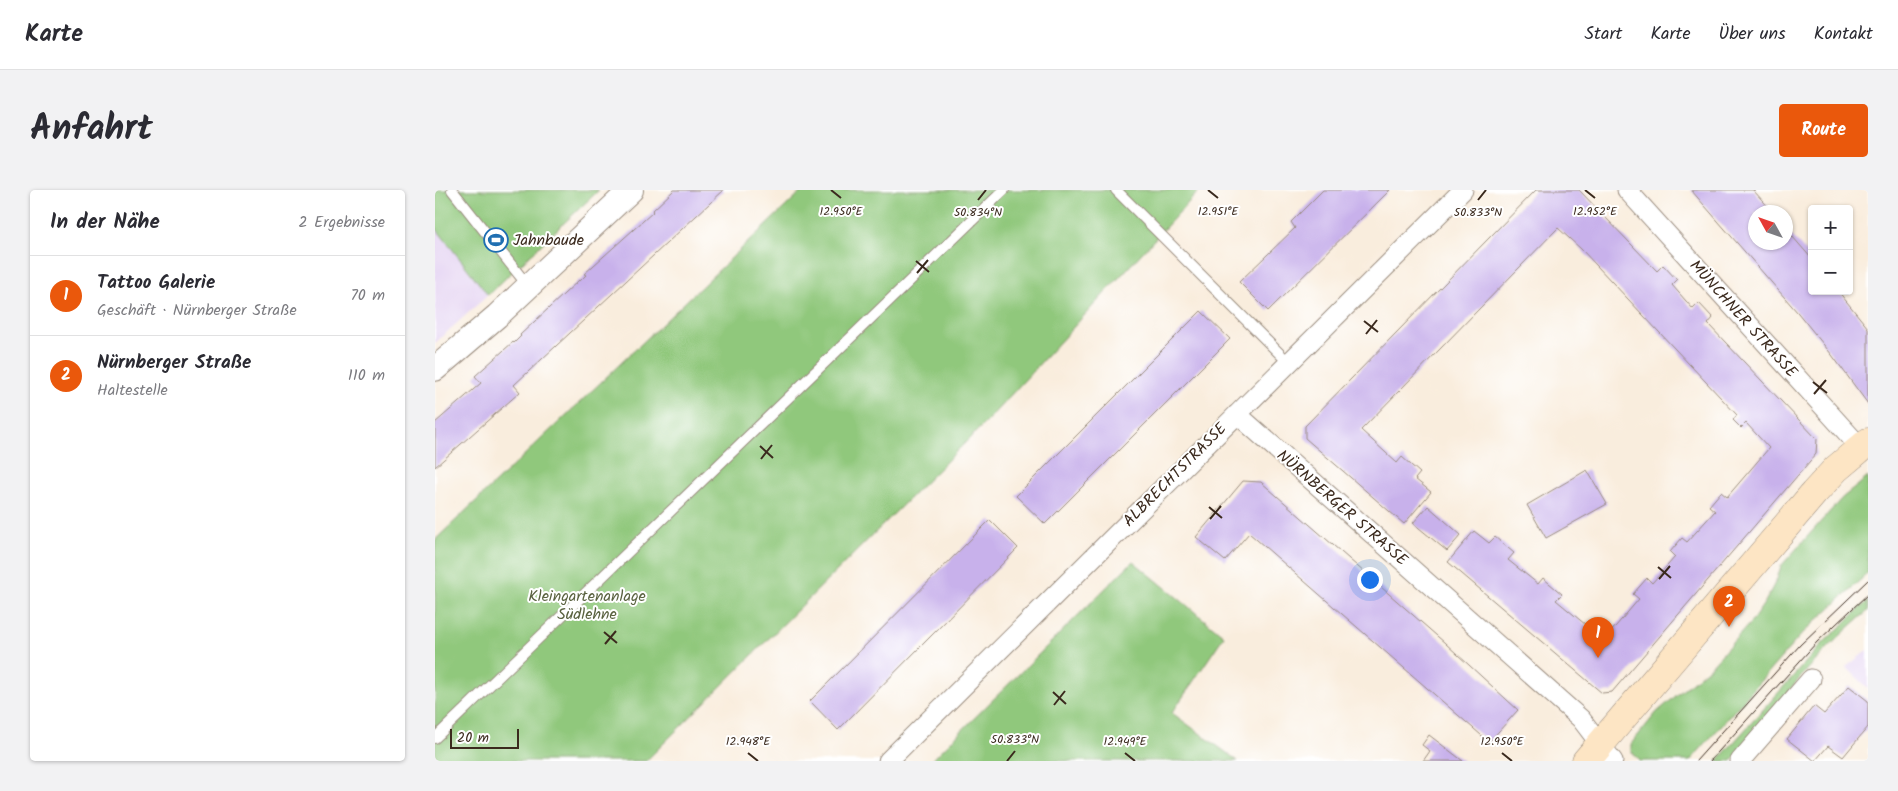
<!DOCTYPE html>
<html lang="de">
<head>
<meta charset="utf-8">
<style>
  :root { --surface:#fff; --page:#f2f2f3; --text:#2b2b33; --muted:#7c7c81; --line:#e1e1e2; --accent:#ea580c }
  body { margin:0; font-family:Kalam,sans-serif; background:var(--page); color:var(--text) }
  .controls { position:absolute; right:15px; top:15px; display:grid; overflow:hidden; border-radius:5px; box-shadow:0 1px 4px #0004 }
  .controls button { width:45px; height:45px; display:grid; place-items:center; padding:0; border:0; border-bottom:1px solid var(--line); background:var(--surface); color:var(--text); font:25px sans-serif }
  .compass { position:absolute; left:1313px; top:15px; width:45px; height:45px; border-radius:50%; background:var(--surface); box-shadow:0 1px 4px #0004; rotate:310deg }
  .scale { position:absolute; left:15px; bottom:12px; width:69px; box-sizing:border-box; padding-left:5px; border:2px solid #3b2a1e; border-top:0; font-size:14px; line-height:18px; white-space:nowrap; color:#3b2a1e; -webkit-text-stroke:4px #fff; paint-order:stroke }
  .you { position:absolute; left:934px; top:389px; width:18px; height:18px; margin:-12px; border:4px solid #fff; border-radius:50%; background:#1a73e8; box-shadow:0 0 0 8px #1a73e833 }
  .badge { display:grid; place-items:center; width:32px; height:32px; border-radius:50%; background:var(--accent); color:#fff; font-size:16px; font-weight:700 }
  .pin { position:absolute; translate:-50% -41px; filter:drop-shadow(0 1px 2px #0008) }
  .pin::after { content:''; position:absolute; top:26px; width:18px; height:15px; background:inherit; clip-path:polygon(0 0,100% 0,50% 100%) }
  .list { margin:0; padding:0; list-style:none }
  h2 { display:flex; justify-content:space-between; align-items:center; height:65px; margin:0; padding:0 20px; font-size:21px }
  h2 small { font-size:16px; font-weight:400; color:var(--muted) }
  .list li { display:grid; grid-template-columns:32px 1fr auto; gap:15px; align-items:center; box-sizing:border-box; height:80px; padding:0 20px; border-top:1px solid var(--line) }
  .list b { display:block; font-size:19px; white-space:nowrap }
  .list p { margin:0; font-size:16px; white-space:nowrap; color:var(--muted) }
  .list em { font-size:16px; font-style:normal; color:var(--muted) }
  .map { position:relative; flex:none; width:1433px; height:571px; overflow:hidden; border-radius:5px }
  header { display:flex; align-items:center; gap:30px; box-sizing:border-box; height:70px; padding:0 25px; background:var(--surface); border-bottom:1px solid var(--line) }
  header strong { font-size:24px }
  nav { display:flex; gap:28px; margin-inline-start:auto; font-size:18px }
  .intro { display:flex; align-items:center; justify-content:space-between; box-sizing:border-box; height:120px; padding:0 30px }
  h1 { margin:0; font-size:35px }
  .button { padding:12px 22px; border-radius:5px; background:var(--accent); color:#fff; font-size:18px; font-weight:700 }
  main { display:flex; gap:30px; padding:0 30px }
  aside { flex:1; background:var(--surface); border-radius:5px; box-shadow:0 1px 4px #0004 }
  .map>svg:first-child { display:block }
  .built { fill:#e4d3f2 }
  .green { fill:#90c87c; stroke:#66794d }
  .building { fill:#c8b1eb }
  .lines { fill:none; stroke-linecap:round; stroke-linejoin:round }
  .service-casing { stroke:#9a8c7e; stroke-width:12 }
  .minor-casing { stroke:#9a8c7e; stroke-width:21 }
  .tertiary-casing { stroke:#9a8c7e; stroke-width:26 }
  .secondary-casing { stroke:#9a8c7e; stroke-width:29 }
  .service { stroke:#fff; stroke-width:10 }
  .minor { stroke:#fff; stroke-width:19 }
  .tertiary { stroke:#fff; stroke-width:24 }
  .secondary { stroke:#fde5c4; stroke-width:28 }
  .tram { stroke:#3b2a1e; stroke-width:1 }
  .ticks { fill:none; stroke:#3b2a1e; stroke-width:2 }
  .labels { text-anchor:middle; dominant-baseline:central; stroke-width:4; stroke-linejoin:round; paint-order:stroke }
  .poi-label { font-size:16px; fill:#3b2a1e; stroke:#fff; text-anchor:start }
  .street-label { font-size:16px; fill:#3b2a1e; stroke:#fff }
  .park-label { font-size:16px; fill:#59613f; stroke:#fff }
  .ticks-label { font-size:12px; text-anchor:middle; fill:#3b2a1e; stroke:#fff; stroke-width:4; stroke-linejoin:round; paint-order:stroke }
</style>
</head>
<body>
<header>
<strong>Karte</strong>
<nav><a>Start</a><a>Karte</a><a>Über uns</a><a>Kontakt</a></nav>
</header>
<div class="intro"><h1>Anfahrt</h1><a class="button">Route</a></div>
<main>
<aside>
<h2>In der Nähe<small>2 Ergebnisse</small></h2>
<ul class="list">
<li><span class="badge">1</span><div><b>Tattoo Galerie</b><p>Geschäft · Nürnberger Straße</p></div><em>70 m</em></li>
<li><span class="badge">2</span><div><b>Nürnberger Straße</b><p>Haltestelle</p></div><em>110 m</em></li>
</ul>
</aside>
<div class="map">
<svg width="1433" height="571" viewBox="0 0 1433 571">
  <rect width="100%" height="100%" fill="#fff"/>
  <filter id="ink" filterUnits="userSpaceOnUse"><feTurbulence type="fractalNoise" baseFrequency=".02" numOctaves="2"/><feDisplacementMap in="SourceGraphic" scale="10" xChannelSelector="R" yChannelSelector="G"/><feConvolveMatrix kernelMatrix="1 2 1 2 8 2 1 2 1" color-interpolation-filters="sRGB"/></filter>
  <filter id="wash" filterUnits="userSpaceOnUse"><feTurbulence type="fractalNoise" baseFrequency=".0096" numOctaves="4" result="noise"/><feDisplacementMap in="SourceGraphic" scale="20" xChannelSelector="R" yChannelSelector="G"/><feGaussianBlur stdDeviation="1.12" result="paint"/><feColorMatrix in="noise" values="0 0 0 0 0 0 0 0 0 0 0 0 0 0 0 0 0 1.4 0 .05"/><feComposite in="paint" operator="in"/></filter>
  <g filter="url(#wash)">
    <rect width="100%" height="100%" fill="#f9eddd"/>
    <path class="built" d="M0,37L53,105L0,153Z
      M1433,460V498L1411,477Z"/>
    <path class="green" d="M0,0H164L53,105L0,37Z
      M368,0H765L550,233L211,571H0V350Z
      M1433,287V383L1367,444L1255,571H1205L1196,561V554L1222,522L1276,476L1317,431L1330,412L1342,389L1346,376L1407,308Z
      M698,371L789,446L737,523L803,571H496Z
      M1433,411V421C1382,463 1338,519 1297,571H1282L1387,454Z"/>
    <g id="blocks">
      <path class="building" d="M239,0H289L79,195L85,202L0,277V233L46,193L40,186L78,152L79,153L86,146L85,145L144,90L145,91L151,85L149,84L218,22L217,21Z
        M888,0H955L833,121L804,92L860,38L856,32Z
        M1101,0H1144L1222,81L1228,75L1242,90L1237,95L1258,119L1264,113L1278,128L1273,134L1382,249L1381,264L1177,502L1167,503L1013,372L1039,341L1054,353L1060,347L1079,363L1073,370L1103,394L1108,388L1127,404L1121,410L1169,450L1204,409L1198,404L1212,388L1217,393L1240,367L1235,362L1247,348L1252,352L1280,321L1274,316L1286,302L1292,307L1334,258L1311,233L1306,238L1298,230L1302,225L1146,59L1123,38L926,240L962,273L967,267L985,283L980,289L996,302L969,334L870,248V236Z
        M1256,0H1318L1338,22H1320V52H1350V38L1377,69V101H1403L1433,138V214L1397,165L1363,123Z
        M766,121L795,149L610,334L581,306Z
        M1152,280L1172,314L1111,348L1092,315Z
        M808,291L826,292L1010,453L1083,520L1054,552L814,343L790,371L761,347Z
        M993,316L1026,345L1012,361L978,333Z
        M555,330L583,358L403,540L375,511Z
        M1414,496L1433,511V537L1408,567L1393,556L1380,571L1352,549L1379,516L1389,524Z
        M994,545L1028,571H988L995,561L987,555Z"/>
    </g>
  </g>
  <g filter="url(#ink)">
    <use href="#blocks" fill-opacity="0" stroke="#9a8c7e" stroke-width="1"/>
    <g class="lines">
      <g class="service-casing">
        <path id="service" d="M17,0L93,96
          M681,0L854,173
          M0,548L569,0"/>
      </g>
      <g class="minor-casing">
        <path id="minor" d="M1192,0L1425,257
          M802,224L1146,529L1178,571
          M453,571L1028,0
          M1305,571L1376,489"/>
      </g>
      <g class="tertiary-casing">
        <path id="tertiary" d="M0,179L62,126L196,0"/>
      </g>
      <g class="secondary-casing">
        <path id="secondary" d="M1151,571L1379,303L1401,279L1433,252"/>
      </g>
      <use href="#service" class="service"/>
      <use href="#minor" class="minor"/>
      <use href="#tertiary" class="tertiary"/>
      <use href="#secondary" class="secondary"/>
      <path class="tram" d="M1261,571L1365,455L1433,390
        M1275,571L1382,452L1433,404"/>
    </g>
  </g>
  <path class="ticks" d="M396,0L406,8M773,0L783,8M1150,0L1160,8M543,10L551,0M1043,10L1051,0M481,71L494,82M482,83L493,70M929,131L943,142M931,144L942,130M1378,192L1392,203M1379,204L1391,190M325,256L338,268M326,269L337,255M774,317L787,328M775,329L786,316M1223,377L1236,388M1224,389L1235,376M169,442L182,453M170,454L181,441M618,502L631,514M619,515L630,501M313,563L323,571M690,563L700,571M1067,563L1077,571M572,571L580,561"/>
  <defs>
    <g id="stadium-ring" transform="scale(1.25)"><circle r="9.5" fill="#fff" stroke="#1f6fb2" stroke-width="1.5"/><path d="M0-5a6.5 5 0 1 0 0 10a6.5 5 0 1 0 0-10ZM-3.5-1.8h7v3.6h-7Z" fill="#1f6fb2"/></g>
  </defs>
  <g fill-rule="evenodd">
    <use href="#stadium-ring" x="61" y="50"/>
  </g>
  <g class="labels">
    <g class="poi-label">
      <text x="78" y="50">Jahnbaude</text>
    </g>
    <g class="street-label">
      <text transform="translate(1308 129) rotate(48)">MÜNCHNER STRASSE</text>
      <text transform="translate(740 285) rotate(-45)">ALBRECHTSTRASSE</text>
      <text transform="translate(907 318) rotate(41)">NÜRNBERGER STRASSE</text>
    </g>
    <g class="park-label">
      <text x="152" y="406">Kleingartenanlage<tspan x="152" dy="18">Südlehne</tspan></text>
    </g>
  </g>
  <g class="ticks-label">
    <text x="406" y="25">12.950°E</text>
    <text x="783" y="25">12.951°E</text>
    <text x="1160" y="25">12.952°E</text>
    <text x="543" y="26">50.834°N</text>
    <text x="1043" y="26">50.833°N</text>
    <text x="580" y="553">50.833°N</text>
    <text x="313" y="555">12.948°E</text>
    <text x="690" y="555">12.949°E</text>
    <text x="1067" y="555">12.950°E</text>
  </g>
</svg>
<div class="controls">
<button>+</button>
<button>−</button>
</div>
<svg class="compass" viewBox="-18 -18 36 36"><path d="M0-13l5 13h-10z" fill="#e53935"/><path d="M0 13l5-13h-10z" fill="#7c7c81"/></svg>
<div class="scale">20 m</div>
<div class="you"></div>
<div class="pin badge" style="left:1163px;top:468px">1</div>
<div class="pin badge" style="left:1294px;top:437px">2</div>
</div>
</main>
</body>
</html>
